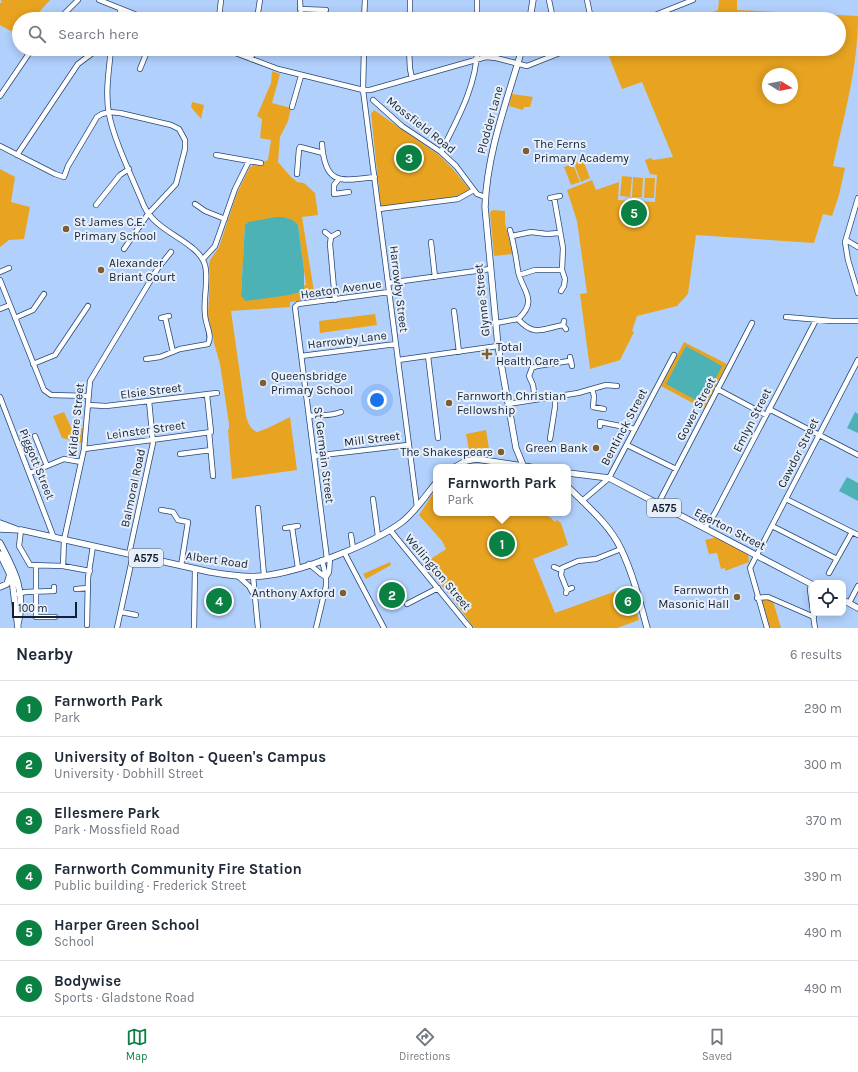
<!DOCTYPE html>
<html lang="en">
<head>
<meta charset="utf-8">
<style>
  :root { --surface:#fff; --page:#f6f6f7; --text:#1f2937; --muted:#747a83; --line:#e0e1e3; --accent:#0b8043 }
  body { margin:0; font-family:Karla,sans-serif; background:var(--page); color:var(--text) }
  .controls { position:absolute; right:12px; bottom:12px; display:grid; overflow:hidden; border-radius:8px; box-shadow:0 2px 10px #0003 }
  .controls button { width:36px; height:36px; display:grid; place-items:center; padding:0; border:0; border-bottom:1px solid var(--line); background:var(--surface); color:var(--text); font:20px sans-serif }
  .compass { position:absolute; left:762px; top:68px; width:36px; height:36px; border-radius:50%; background:var(--surface); box-shadow:0 2px 10px #0003; rotate:100deg }
  .scale { position:absolute; left:12px; bottom:10px; width:65px; box-sizing:border-box; padding-left:4px; border:2px solid #132135; border-top:0; font-size:11px; line-height:14px; white-space:nowrap; color:#132135; -webkit-text-stroke:3px #e7effa; paint-order:stroke }
  .you { position:absolute; left:377px; top:400px; width:14px; height:14px; margin:-10px; border:3px solid #fff; border-radius:50%; background:#1a73e8; box-shadow:0 0 0 6px #1a73e833 }
  .badge { display:grid; place-items:center; width:26px; height:26px; border-radius:50%; background:var(--accent); color:#fff; font-size:13px; font-weight:700 }
  .pin { position:absolute; translate:-50% -50%; border:2px solid #fff; box-shadow:0 1px 4px #0006 }
  .popup { position:absolute; left:433px; top:464px; width:138px; height:52px; box-sizing:border-box; display:grid; place-content:center; border-radius:8px; background:var(--surface); filter:drop-shadow(0 1px 3px #0005); font-size:13px; white-space:nowrap; color:var(--muted) }
  .popup b { font-size:15px; color:var(--text) }
  .popup::after { content:''; position:absolute; left:50%; top:100%; margin-left:-8px; border:8px solid transparent; border-top-color:var(--surface) }
  .list { margin:0; padding:0; list-style:none }
  h2 { display:flex; justify-content:space-between; align-items:center; height:52px; margin:0; padding:0 16px; font-size:17px }
  h2 small { font-size:13px; font-weight:400; color:var(--muted) }
  .list li { display:grid; grid-template-columns:26px 1fr auto; gap:12px; align-items:center; box-sizing:border-box; height:56px; padding:0 16px; border-top:1px solid var(--line) }
  .list b { display:block; font-size:15px; white-space:nowrap }
  .list p { margin:0; font-size:13px; white-space:nowrap; color:var(--muted) }
  .list em { font-size:13px; font-style:normal; color:var(--muted) }
  .icon { flex:none; width:22px; height:22px; fill:none; stroke:currentColor; stroke-width:2; stroke-linecap:round; stroke-linejoin:round }
  .map { position:relative; flex:none; width:858px; height:628px; overflow:hidden }
  .search { position:absolute; background:var(--surface); box-shadow:0 2px 10px #0003; left:12px; right:12px; top:12px; height:44px; display:flex; align-items:center; gap:10px; box-sizing:border-box; padding:0 14px; border-radius:22px; color:var(--muted); font-size:15px }
  .sheet { height:388px; background:var(--surface) }
  nav { display:flex; justify-content:space-around; align-items:center; box-sizing:border-box; height:56px; border-top:1px solid var(--line); background:var(--surface); font-size:11px; color:var(--muted) }
  nav a { display:grid; justify-items:center; gap:2px }
  nav .on { color:var(--accent) }
  .map>svg:first-child { display:block }
  .green { fill:#e8a421; fill-rule:evenodd }
  .water { fill:#4cb2b5 }
  .lines { fill:none; stroke-linecap:round; stroke-linejoin:round }
  .minor-casing { stroke:#274876; stroke-width:6 }
  .major-casing { stroke:#274876; stroke-width:7 }
  .minor { stroke:#fff; stroke-width:4.5 }
  .major { stroke:#fff; stroke-width:5.5 }
  .poi-dot { fill:#7b5e31; stroke:#e7effa; stroke-width:1.5 }
  .labels { text-anchor:middle; dominant-baseline:central; stroke-width:4; stroke-linejoin:round; paint-order:stroke }
  .shield { fill:#e7effa; stroke:#535f70; stroke-width:1 }
  .shield-label { font-size:11px; font-weight:bold; fill:#132135 }
  .street-label { font-size:12px; fill:#132135; stroke:#e7effa }
  .poi-label { font-size:12px; fill:#132135; stroke:#e7effa; text-anchor:start }
</style>
</head>
<body>
<div class="map">
<svg width="858" height="628" viewBox="0 0 858 628">
  <rect width="100%" height="100%" fill="#b1d0fc"/>
  <path class="green" d="M0,0H50L33,19H19L18,35L0,25V4L2,1Z
    M719,0H737V10L858,16C858,68 844,116 833,166L845,168L839,195L832,216L823,214L814,243L696,235L688,294L677,306L637,316L632,331L634,332L620,360L590,369L580,294L587,293L577,221L567,190L592,180L596,190L619,182L618,200L655,202L657,175L650,174L645,160L651,158L653,160L673,157L642,82L622,89L608,54L621,49H839V19H696L718,10ZM768,74H792V98H768Z
    M272,71L280,74L272,103L291,108L288,121L280,137L278,162L291,177L297,182L304,183L315,193L318,215L302,217L315,298L290,302V307L231,311L246,416C248,423 250,429 257,432L268,428L290,417L297,470L232,479L228,430L229,429V424L220,364L214,343L213,336L208,316L210,276L209,265L210,260L219,247L237,193L250,167L253,165L263,166V162L268,160L271,140L260,138L262,119L257,116L271,83ZM287,218L298,225L306,285L241,296L245,225L248,222Z
    M512,94L533,97L530,107H524L523,110L509,106Z
    M192,102L204,105L201,119L191,107Z
    M374,110L439,155L453,169L470,190L457,196L381,207L371,114Z
    M583,160L590,178L581,182L574,163Z
    M573,164L580,182L571,185L564,167Z
    M0,169L15,177L11,202L30,207L24,239L9,240L0,247Z
    M622,176L632,177L630,197L620,196Z
    M633,177L643,178L642,197H632Z
    M645,178H655L654,198H644Z
    M493,210L505,211V223L513,254L494,256L490,212Z
    M375,314L377,325L320,333L319,321Z
    M684,342L727,364L704,409L661,386Z
    M64,412L71,427L83,428L82,443L62,438L53,416Z
    M486,430L490,455H470L466,434Z
    M436,489V513H539L550,517L555,522L557,520L561,523L568,545L533,559L555,613L630,586L631,592L620,596L626,611L636,608L639,620L617,628H474L453,599L423,564L446,549L442,541L419,515Z
    M717,537L748,553L749,562L725,571V568L721,569L717,553L709,554L705,540Z
    M390,562L391,565L366,579L363,574Z
    M765,598L773,601L781,628H770L762,600Z"/>
  <path class="water" d="M276,217C285,217 292,218 298,225L304,270V291L289,295L246,301L241,296L245,225L248,222Z
    M686,346L722,366L703,404L666,384Z
    M855,412L858,414V433L847,428Z
    M847,477L858,483V501L839,491Z"/>
  <g class="lines">
    <g class="minor-casing">
      <path id="minor" d="M99,0L147,19
        M300,0L301,19
        M549,0L553,19
        M587,0L591,19
        M300,9L326,10
        M219,18L221,0
        M59,19L78,0
        M118,19L121,9
        M257,19L260,0
        M364,19L365,0
        M410,19V0
        M477,19V0
        M645,19L693,0
        M111,49C109,70 105,93 109,114C114,141 133,179 144,206C156,233 198,241 205,265C209,280 203,298 205,314C205,324 213,335 208,344L180,349L160,357L146,359
        M225,49L278,69L363,90H370L486,57L496,58L527,66L570,49
        M334,49H354
        M364,49L363,90L417,507
        M409,49L410,69L412,78
        M251,59L253,49
        M140,69L148,49
        M0,96L32,49
        M373,100L402,126L441,152L456,166L477,194L485,197
        M292,107L301,76
        M322,144C325,186 341,181 375,177
        M0,146L55,174L64,177L68,166L97,117L102,114L109,112L120,113L171,125L179,129L185,140V149L176,184L148,214L124,249
        M441,152C457,120 477,85 477,49
        M17,155L78,64L98,49
        M216,155L261,163
        M297,174L299,149L300,147L323,153
        M338,180L334,185V194L349,192
        M554,197L563,248L562,270L565,279L564,286L561,291
        M550,198L560,196
        M858,198L845,242L848,260L858,293
        M195,204L205,211L225,219
        M96,205L120,175L129,169
        M379,209L458,199L474,190
        M325,232L331,237L338,233
        M512,236L531,232L547,234L559,233
        M331,237L330,244L335,300
        M846,240L858,247
        M431,242L435,277
        M203,259L215,246L235,189L249,161
        M0,272L9,268
        M519,275L535,270H562
        M0,280L44,390L51,395L88,396
        M388,283L490,269
        M0,309L10,305
        M454,311L459,352
        M165,317L173,352
        M786,317L832,321H858
        M15,318L33,310L44,294
        M161,318L169,316
        M518,319C534,337 542,329 563,325
        M564,321L563,325L566,329
        M496,323L518,319C539,300 522,291 518,271C516,257 514,244 510,230
        M301,356L396,344
        M428,356L438,438
        M570,357L572,366
        M398,360L498,346
        M33,364L55,355L88,306
        M592,389L594,396L593,407L604,409
        M717,389L766,415
        M0,397L54,538
        M535,399L533,385L529,376L532,368L537,366L569,361
        M508,404L578,393L606,385L617,386
        M88,405L106,406L217,393
        M769,409L858,455
        M309,416C322,414 328,417 341,412
        M600,426V422L635,429
        M209,432L213,476
        M35,436L47,466
        M550,439L555,407V396
        M627,445L676,469
        M84,449L211,432L207,395
        M180,454L211,450
        M314,456L408,445
        M30,473L64,459L81,462
        M373,499L378,536
        M786,499L858,535
        M582,501L609,478L674,355
        M658,504L752,323
        M258,508L264,575
        M161,510L173,512L178,520L188,522L181,566
        M772,526L837,559
        M292,527L298,568
        M285,528L298,526
        M705,528L715,513L816,320
        M21,530L19,546L30,565L63,566L90,571
        M390,530L470,628
        M351,535L353,548
        M344,552L384,628
        M129,554L153,443L149,401
        M327,559L295,307L298,304L389,292
        M309,564L321,574L326,577
        M36,565V617H55
        M63,566L64,540L84,449L90,381L158,268L171,252
        M554,567L561,570
        M829,573L852,532
        M238,576L249,586L254,595
        M253,576L258,628
        M326,577L329,572L330,558
        M811,584L810,590L813,612
        M76,589L88,588
        M567,590L561,575L562,568L578,561L596,559L621,549
        M566,593L567,590L572,588
        M18,594L25,592L54,591V587
        M757,598L768,597L814,617
        M849,603L858,586
        M407,604L438,588
        M121,612L136,615
        M813,615L815,628
        M87,625L88,578L93,546
        M117,628L133,555
        M194,628L195,569
        M316,628L326,586V577L322,560
        M767,628L750,568L858,360"/>
    </g>
    <g class="major-casing">
      <path id="major" d="M530,19L533,0
        M522,49C507,101 487,152 485,207L498,346L516,448L523,465
        M455,467L466,461L476,459L530,467
        M568,473L609,478L813,585
        M568,487C587,506 610,525 621,549C633,574 640,602 647,628
        M0,523L16,529
        M0,529L21,530L210,572C227,575 245,578 262,576C301,572 371,545 402,522C416,511 425,496 436,483
        M0,543C15,571 26,592 18,624
        M0,554L12,579L18,628
        M0,587L7,584L10,574
        M843,600L858,608"/>
    </g>
    <use href="#minor" class="minor"/>
    <use href="#major" class="major"/>
  </g>
  <g class="poi-dot">
    <circle cx="526" cy="151" r="4"/>
    <circle cx="66" cy="229" r="4"/>
    <circle cx="101" cy="270" r="4"/>
    <path d="M485 348h4v4h4v4h-4v4h-4v-4h-4v-4h4z"/>
    <circle cx="263" cy="383" r="4"/>
    <circle cx="449" cy="403" r="4"/>
    <circle cx="596" cy="448" r="4"/>
    <circle cx="501" cy="452" r="4"/>
    <circle cx="343" cy="593" r="4"/>
    <circle cx="737" cy="597" r="4"/>
  </g>
  <g class="labels">
    <g class="shield">
      <rect x="647" y="499" width="34" height="18" rx="3"/>
      <rect x="129" y="549" width="34" height="18" rx="3"/>
    </g>
    <g class="shield-label">
      <text x="664" y="508">A575</text>
      <text x="146" y="558">A575</text>
    </g>
    <g class="street-label">
      <text transform="translate(490 120) rotate(-75)">Plodder Lane</text>
      <text transform="translate(421 125) rotate(38)">Mossfield Road</text>
      <text transform="translate(341 289) rotate(-8)">Heaton Avenue</text>
      <text transform="translate(399 289) rotate(83)">Harrowby Street</text>
      <text transform="translate(482 300) rotate(-96)">Glynne Street</text>
      <text transform="translate(347 340) rotate(-7)">Harrowby Lane</text>
      <text transform="translate(151 391) rotate(-7)">Elsie Street</text>
      <text transform="translate(696 409) rotate(-62)">Gower Street</text>
      <text transform="translate(76 420) rotate(-84)">Kildare Street</text>
      <text transform="translate(752 420) rotate(-63)">Emlyn Street</text>
      <text transform="translate(624 427) rotate(-62)">Bentinck Street</text>
      <text transform="translate(146 430) rotate(-8)">Leinster Street</text>
      <text transform="translate(372 439) rotate(-7)">Mill Street</text>
      <text transform="translate(798 453) rotate(-63)">Cawdor Street</text>
      <text transform="translate(324 455) rotate(83)">St Germain Street</text>
      <text transform="translate(37 464) rotate(68)">Piggott Street</text>
      <text transform="translate(133 488) rotate(-78)">Balmoral Road</text>
      <text transform="translate(730 529) rotate(27)">Egerton Street</text>
      <text transform="translate(217 560) rotate(8)">Albert Road</text>
      <text transform="translate(438 572) rotate(50)">Wellington Street</text>
    </g>
    <g class="poi-label">
      <text x="534" y="144">The Ferns<tspan x="534" dy="14">Primary Academy</tspan></text>
      <text x="74" y="222">St James C.E.<tspan x="74" dy="14">Primary School</tspan></text>
      <text x="109" y="263">Alexander<tspan x="109" dy="14">Briant Court</tspan></text>
      <text x="496" y="347">Total<tspan x="496" dy="14">Health Care</tspan></text>
      <text x="271" y="376">Queensbridge<tspan x="271" dy="14">Primary School</tspan></text>
      <text x="457" y="396">Farnworth Christian<tspan x="457" dy="14">Fellowship</tspan></text>
      <text x="588" y="448" text-anchor="end">Green Bank</text>
      <text x="493" y="452" text-anchor="end">The Shakespeare</text>
      <text x="729" y="590" text-anchor="end">Farnworth<tspan x="729" dy="14">Masonic Hall</tspan></text>
      <text x="335" y="593" text-anchor="end">Anthony Axford</text>
    </g>
  </g>
</svg>
<div class="controls">
<button><svg class="icon" aria-label="locate" viewBox="0 0 24 24"><circle cx="12" cy="12" r="6"/><path d="M12 2v4M12 18v4M2 12h4M18 12h4"/></svg></button>
</div>
<svg class="compass" viewBox="-18 -18 36 36"><path d="M0-13l5 13h-10z" fill="#e53935"/><path d="M0 13l5-13h-10z" fill="#747a83"/></svg>
<div class="scale">100 m</div>
<div class="you"></div>
<div class="pin badge" style="left:502px;top:544px">1</div>
<div class="popup"><b>Farnworth Park</b>Park</div>
<div class="pin badge" style="left:392px;top:595px">2</div>
<div class="pin badge" style="left:409px;top:158px">3</div>
<div class="pin badge" style="left:219px;top:601px">4</div>
<div class="pin badge" style="left:634px;top:213px">5</div>
<div class="pin badge" style="left:628px;top:601px">6</div>
<div class="search"><svg class="icon" aria-label="search" viewBox="0 0 24 24"><circle cx="10" cy="10" r="6"/><path d="M15 15l6 6"/></svg>Search here</div>
</div>
<section class="sheet">
<h2>Nearby<small>6 results</small></h2>
<ul class="list">
<li><span class="badge">1</span><div><b>Farnworth Park</b><p>Park</p></div><em>290 m</em></li>
<li><span class="badge">2</span><div><b>University of Bolton - Queen's Campus</b><p>University · Dobhill Street</p></div><em>300 m</em></li>
<li><span class="badge">3</span><div><b>Ellesmere Park</b><p>Park · Mossfield Road</p></div><em>370 m</em></li>
<li><span class="badge">4</span><div><b>Farnworth Community Fire Station</b><p>Public building · Frederick Street</p></div><em>390 m</em></li>
<li><span class="badge">5</span><div><b>Harper Green School</b><p>School</p></div><em>490 m</em></li>
<li><span class="badge">6</span><div><b>Bodywise</b><p>Sports · Gladstone Road</p></div><em>490 m</em></li>
</ul>
</section>
<nav>
<a class="on"><svg class="icon" aria-label="map" viewBox="0 0 24 24"><path d="M3 6l6-2 6 2 6-2v14l-6 2-6-2-6 2zM9 4v14M15 6v14"/></svg>Map</a>
<a><svg class="icon" aria-label="directions" viewBox="0 0 24 24"><path d="M12 3l9 9-9 9-9-9zM9 14v-3h6M13 9l2 2-2 2"/></svg>Directions</a>
<a><svg class="icon" aria-label="saved" viewBox="0 0 24 24"><path d="M7 4h10v16l-5-4-5 4z"/></svg>Saved</a>
</nav>
</body>
</html>
